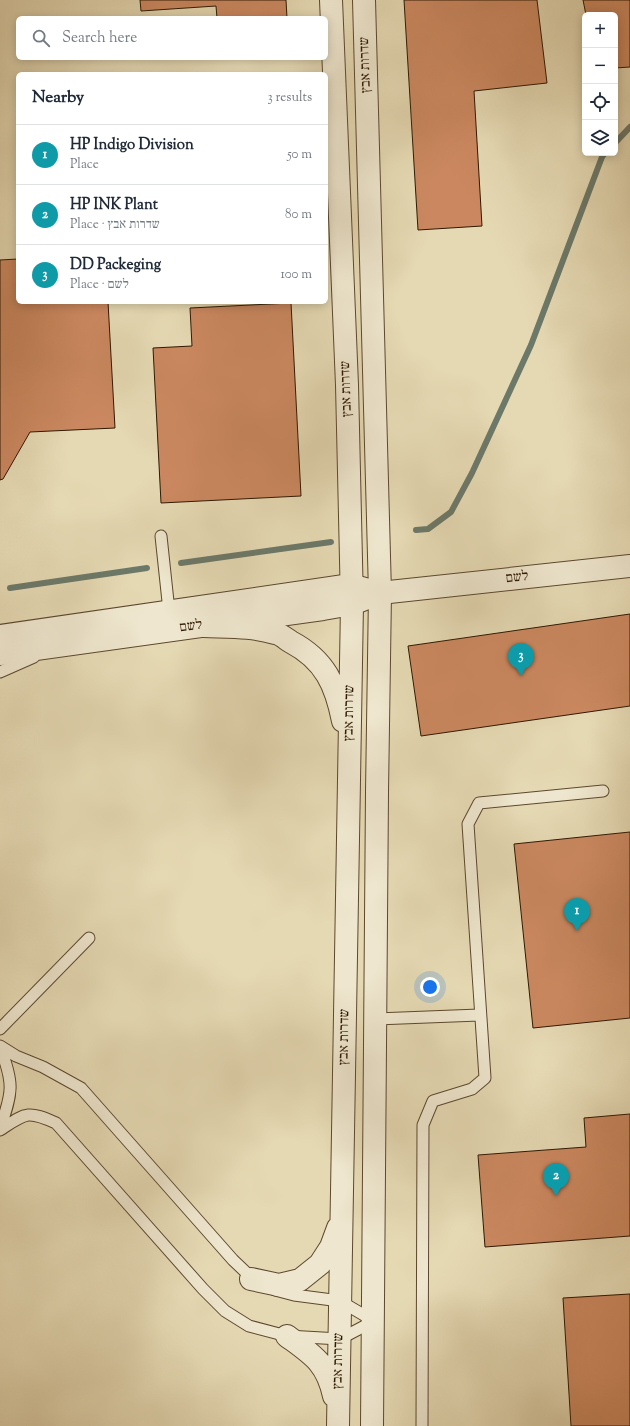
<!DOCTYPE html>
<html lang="en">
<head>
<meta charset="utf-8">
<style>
  :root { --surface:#fff; --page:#f2f2f3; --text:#1f2937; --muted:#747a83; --line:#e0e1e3; --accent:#ea580c }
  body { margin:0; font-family:"Sorts Mill Goudy","Frank Ruhl Libre",serif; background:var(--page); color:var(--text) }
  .controls { position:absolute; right:12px; top:12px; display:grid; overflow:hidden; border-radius:6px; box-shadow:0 2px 10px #0003 }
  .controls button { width:36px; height:36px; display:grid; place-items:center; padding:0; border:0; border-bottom:1px solid var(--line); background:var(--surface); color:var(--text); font:20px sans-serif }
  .you { position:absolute; left:430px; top:987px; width:14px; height:14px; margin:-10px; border:3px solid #fff; border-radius:50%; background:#1a73e8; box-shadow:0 0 0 6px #1a73e833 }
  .badge { display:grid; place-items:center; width:26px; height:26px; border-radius:50%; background:var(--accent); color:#fff; font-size:13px; font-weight:700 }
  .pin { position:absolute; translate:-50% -33px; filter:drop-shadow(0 1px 2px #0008) }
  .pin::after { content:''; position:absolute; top:21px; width:14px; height:12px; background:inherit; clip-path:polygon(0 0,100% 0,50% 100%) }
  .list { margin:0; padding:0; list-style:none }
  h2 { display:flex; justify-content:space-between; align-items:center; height:52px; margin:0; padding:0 16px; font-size:17px }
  h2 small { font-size:13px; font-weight:400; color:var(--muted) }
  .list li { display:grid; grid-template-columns:26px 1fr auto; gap:12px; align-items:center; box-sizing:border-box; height:60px; padding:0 16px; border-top:1px solid var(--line) }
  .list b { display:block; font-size:15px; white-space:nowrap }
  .list p { margin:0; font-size:13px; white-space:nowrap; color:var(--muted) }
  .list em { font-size:13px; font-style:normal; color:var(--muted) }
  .icon { flex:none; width:22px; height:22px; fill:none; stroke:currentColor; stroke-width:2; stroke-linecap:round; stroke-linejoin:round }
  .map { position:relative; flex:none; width:630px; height:1426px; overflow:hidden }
  .search { position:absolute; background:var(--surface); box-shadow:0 2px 10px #0003; left:16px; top:16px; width:312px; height:44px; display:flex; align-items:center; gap:10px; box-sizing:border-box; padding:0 14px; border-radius:6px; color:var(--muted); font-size:15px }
  .panel { position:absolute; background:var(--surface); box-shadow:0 2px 10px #0003; left:16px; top:72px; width:312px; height:232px; border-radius:6px }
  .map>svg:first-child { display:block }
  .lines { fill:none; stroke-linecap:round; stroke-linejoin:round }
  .stream { stroke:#6c7969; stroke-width:6 }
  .building { fill:#cb8860; stroke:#2e1802 }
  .service-casing { stroke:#5c482e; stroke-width:13 }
  .minor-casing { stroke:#5c482e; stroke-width:24 }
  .tertiary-casing { stroke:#5c482e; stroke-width:24 }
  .service { stroke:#eee6ce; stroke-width:11 }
  .minor { stroke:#eee6ce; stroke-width:22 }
  .tertiary { stroke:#eee6ce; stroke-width:22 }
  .labels { text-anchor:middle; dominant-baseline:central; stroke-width:3.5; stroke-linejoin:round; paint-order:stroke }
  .street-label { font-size:14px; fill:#2e1802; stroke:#eee6ce }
</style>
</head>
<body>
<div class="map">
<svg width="630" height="1426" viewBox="0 0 630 1426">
  <rect width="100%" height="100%" fill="#e5d9b3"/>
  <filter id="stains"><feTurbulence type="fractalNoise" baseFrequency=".005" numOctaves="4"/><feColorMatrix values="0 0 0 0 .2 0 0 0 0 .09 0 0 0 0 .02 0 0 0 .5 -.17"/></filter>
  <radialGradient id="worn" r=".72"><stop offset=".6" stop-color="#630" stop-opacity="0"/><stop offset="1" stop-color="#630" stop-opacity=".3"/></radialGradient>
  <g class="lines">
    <path class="stream" d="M615,143L630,127
      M416,530L428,529L451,512L472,473L531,345L602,157L605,153
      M181,563L331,542
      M10,588L147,568"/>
  </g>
  <path class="building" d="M140,0H286L287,18H217L216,6L141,11Z
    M404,0H537L547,83L474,91L482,226L418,230Z
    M583,0H630V67L615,68V15H586Z
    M18,259V302H108L115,428L30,432L3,479L0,480V260Z
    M291,303L301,496L161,503L153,348L192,346L190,308Z
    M630,614V706L421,736L408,646Z
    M630,832V1018L533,1028L514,844Z
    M630,1114V1236L485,1247L478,1155L586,1147L584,1118Z
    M630,1294V1426H571L563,1298Z"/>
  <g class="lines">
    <g class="service-casing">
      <path id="service" d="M161,536L169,611
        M0,672L34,657
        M376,1019L479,1015
        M0,1029L89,938
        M0,1046L16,1056L43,1067L81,1088L233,1260L254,1280
        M0,1047C14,1083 13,1092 0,1128
        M0,1130C26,1113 27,1110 56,1123L203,1289L225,1311L249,1326L287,1336L340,1339L374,1321
        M275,1290L294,1295L340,1301L374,1321
        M422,1426L423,1125L433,1101L472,1089L485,1078L468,824L479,803L603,791"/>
    </g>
    <g class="minor-casing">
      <path id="minor" d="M0,636L351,585L369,590
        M0,654L323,609L352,604L380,593L630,566"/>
    </g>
    <g class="tertiary-casing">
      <path id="tertiary" d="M331,0L347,385L352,604L338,1426
        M364,0L380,593L377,792L372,1426
        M204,626C227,627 253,626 275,633C281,634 286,639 291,642C325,660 336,685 343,721
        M251,1279L279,1285L300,1280L320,1264L331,1247L338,1228
        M287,1336C313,1355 327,1363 334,1396"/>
    </g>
    <use href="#service" class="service"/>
    <use href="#minor" class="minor"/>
    <use href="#tertiary" class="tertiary"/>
  </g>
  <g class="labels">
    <g class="street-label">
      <text transform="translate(366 65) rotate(-92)">שדרות אבץ</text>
      <text transform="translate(347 389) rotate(-92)">שדרות אבץ</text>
      <text transform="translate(517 578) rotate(-6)">לשם</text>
      <text transform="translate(191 627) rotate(-8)">לשם</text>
      <text transform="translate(350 713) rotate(-89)">שדרות אבץ</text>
      <text transform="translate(345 1037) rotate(-89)">שדרות אבץ</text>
      <text transform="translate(339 1361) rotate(-89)">שדרות אבץ</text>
    </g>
  </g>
  <rect width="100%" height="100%" filter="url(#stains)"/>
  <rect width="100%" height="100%" fill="url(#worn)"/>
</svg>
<div class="controls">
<button>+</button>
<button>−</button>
<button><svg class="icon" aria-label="locate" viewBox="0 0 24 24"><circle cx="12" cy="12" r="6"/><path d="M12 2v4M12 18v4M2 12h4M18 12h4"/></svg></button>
<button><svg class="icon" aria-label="layers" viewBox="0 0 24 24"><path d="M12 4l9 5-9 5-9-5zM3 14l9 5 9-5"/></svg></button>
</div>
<div class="you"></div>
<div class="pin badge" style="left:577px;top:931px;background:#0f9aa8">1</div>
<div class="pin badge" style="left:556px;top:1196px;background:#0f9aa8">2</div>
<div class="pin badge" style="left:521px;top:676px;background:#0f9aa8">3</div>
<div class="search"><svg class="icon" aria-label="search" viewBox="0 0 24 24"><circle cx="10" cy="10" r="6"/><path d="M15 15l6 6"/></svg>Search here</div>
<section class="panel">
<h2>Nearby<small>3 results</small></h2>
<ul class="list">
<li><span class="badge" style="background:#0f9aa8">1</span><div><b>HP Indigo Division</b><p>Place</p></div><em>50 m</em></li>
<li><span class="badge" style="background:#0f9aa8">2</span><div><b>HP INK Plant</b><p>Place · שדרות אבץ</p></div><em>80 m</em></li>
<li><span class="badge" style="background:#0f9aa8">3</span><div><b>DD Packeging</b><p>Place · לשם</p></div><em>100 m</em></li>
</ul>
</section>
</div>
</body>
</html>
